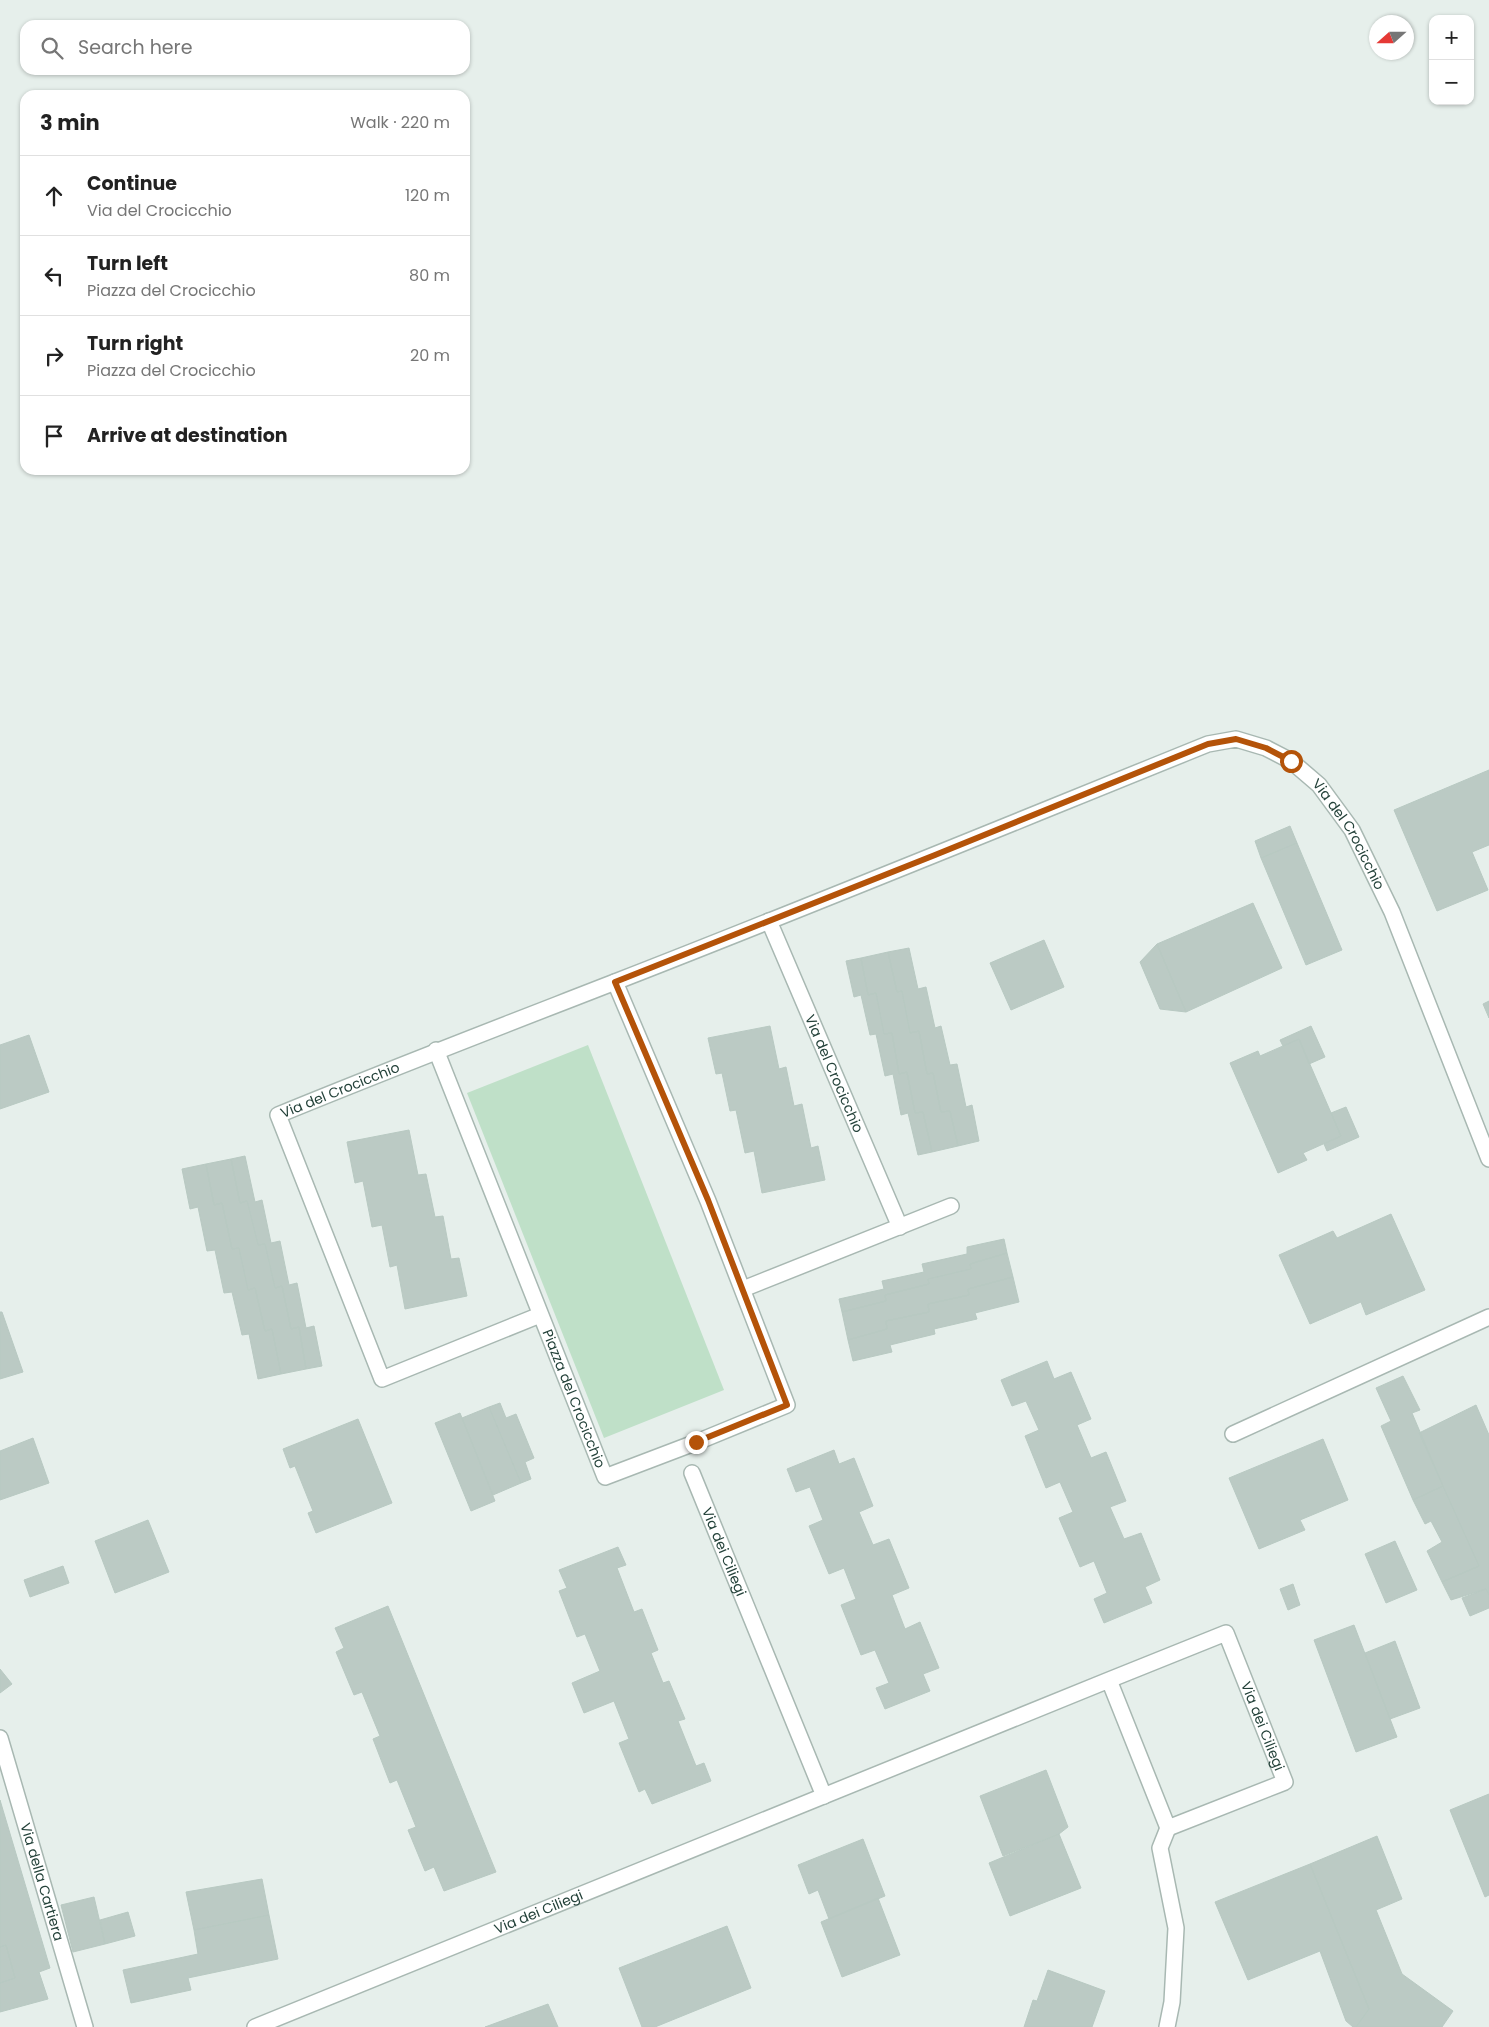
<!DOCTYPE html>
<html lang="en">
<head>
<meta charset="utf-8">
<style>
  :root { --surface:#fff; --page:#f6f6f6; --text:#222; --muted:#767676; --line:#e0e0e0 }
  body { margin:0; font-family:Poppins,sans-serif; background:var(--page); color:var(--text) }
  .controls { position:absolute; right:15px; top:15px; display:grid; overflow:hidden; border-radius:10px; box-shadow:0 1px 4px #0004 }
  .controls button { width:45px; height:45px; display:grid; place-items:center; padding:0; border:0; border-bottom:1px solid var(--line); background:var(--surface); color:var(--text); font:25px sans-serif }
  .compass { position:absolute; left:1369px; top:15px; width:45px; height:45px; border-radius:50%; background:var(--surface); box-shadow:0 1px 4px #0004; rotate:249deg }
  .stop { position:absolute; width:15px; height:15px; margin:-11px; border:4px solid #b45309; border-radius:50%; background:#fff }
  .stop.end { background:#b45309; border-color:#fff; box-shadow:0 1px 5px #0008 }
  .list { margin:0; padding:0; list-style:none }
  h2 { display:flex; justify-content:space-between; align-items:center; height:65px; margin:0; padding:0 20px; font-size:21px }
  h2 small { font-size:16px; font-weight:400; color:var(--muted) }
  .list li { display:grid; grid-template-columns:32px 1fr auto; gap:15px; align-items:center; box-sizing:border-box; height:80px; padding:0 20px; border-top:1px solid var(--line) }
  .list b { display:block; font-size:19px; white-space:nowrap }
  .list p { margin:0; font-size:16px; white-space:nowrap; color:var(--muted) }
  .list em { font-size:16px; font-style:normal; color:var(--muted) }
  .icon { flex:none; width:28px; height:28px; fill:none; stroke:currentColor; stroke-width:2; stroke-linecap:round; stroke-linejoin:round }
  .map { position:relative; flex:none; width:1489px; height:2027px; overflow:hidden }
  .search { position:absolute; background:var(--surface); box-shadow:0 1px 4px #0004; left:20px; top:20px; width:450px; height:55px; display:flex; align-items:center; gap:12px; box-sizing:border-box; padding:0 18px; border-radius:15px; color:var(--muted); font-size:19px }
  .panel { position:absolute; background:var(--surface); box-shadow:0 1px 4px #0004; left:20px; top:90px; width:450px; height:385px; border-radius:15px }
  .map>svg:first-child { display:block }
  .green { fill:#bfe0c8 }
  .building { fill:#bbcac4; stroke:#b8c9c2 }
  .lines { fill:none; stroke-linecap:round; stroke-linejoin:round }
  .lane-casing { stroke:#a8b8b2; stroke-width:18 }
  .street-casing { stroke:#a8b8b2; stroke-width:18 }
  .lane { stroke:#fff; stroke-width:15 }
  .street { stroke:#fff; stroke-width:15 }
  .route { stroke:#b45309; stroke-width:6 }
  .labels { text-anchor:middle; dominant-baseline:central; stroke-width:4; stroke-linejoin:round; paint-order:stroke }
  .street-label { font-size:14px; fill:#24423a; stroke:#f7fbf9 }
</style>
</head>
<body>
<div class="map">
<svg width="1489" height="2027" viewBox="0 0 1489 2027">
  <rect width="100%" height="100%" fill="#e6efeb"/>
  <path class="green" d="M588,1045L724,1390L604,1438L467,1093Z"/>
  <path class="building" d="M1489,770V845L1472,852L1488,890L1437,911L1394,810Z
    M1290,826L1297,843L1261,858L1255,841Z
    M1297,843L1342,950L1306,965L1261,858Z
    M1253,903L1282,968L1186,1012L1157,944Z
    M1044,940L1064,987L1011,1010L990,963Z
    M1157,944L1186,1012L1160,1009L1140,962Z
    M909,948L918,989L926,987L935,1028L941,1026L950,1065L957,1064L966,1107L972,1105L979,1141L958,1146L950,1111L941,1112L933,1073L927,1074L919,1031L910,1033L902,991L897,992L888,952Z
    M888,952L897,992L902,991L910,1033L919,1031L927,1074L933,1073L941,1112L950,1111L958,1146L932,1152L923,1112L915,1113L907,1072L899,1074L892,1033L884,1034L876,993L868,995L861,958Z
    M861,958L868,995L876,993L884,1034L892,1033L899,1074L907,1072L915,1113L923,1112L932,1152L918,1155L908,1113L901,1115L893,1074L885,1076L876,1034L870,1035L861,995L854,997L846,961Z
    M1489,1001V1018L1483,1004Z
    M770,1026L779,1069L786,1067L794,1106L802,1104L811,1148L818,1146L825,1180L762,1193L754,1151L745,1153L736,1110L730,1111L722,1073L716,1074L708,1038Z
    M1311,1026L1325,1057L1309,1064L1299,1039L1283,1046L1280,1040Z
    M29,1035L49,1092L0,1109V1045Z
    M1299,1039L1341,1136L1303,1153L1307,1160L1278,1173L1230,1063L1258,1051L1260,1056Z
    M1346,1107L1359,1137L1327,1151L1324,1144L1341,1136L1331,1113Z
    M409,1130L418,1175L426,1174L435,1217L443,1216L451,1259L459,1258L467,1296L405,1309L397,1265L390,1267L382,1225L372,1227L363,1181L355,1183L347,1142Z
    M245,1156L255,1202L262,1200L271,1243L280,1241L289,1285L297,1283L306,1328L314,1326L322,1366L306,1369L299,1327L291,1329L282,1286L275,1288L265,1244L258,1245L247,1201L240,1203L231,1159Z
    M231,1159L240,1203L247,1201L258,1245L265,1244L275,1288L282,1286L291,1329L299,1327L306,1369L281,1374L272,1329L265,1331L255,1288L248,1290L239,1248L232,1249L222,1203L214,1205L206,1164Z
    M206,1164L214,1205L222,1203L232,1249L239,1248L248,1290L255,1288L265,1331L272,1329L281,1374L258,1379L249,1334L242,1335L232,1292L224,1293L215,1250L207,1251L198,1207L190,1209L182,1169Z
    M1391,1214L1425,1290L1366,1315L1361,1302L1310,1324L1279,1255L1333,1231L1337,1238Z
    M1004,1239L1007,1253L970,1264L971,1269L928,1279L929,1284L885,1295L886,1301L842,1312L839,1299L884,1289L882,1281L924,1272L922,1264L967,1254V1247Z
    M1007,1253L1013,1277L968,1289L969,1295L928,1304L929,1312L886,1321L887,1329L848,1340L842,1312L886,1301L885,1295L929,1284L928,1279L971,1269L970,1264Z
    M1013,1277L1019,1302L975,1313L977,1319L934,1329L935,1334L890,1345L892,1352L853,1361L848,1340L887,1329L886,1321L929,1312L928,1304L969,1295L968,1289Z
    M0,1312H2L23,1372L0,1379Z
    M1047,1361L1054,1379L1071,1372L1091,1419L1077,1425L1091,1458L1106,1452L1126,1501L1110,1507L1124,1539L1141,1533L1160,1580L1145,1587L1152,1603L1104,1623L1094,1599L1107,1593L1094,1561L1080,1567L1059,1518L1073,1512L1060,1482L1046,1488L1025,1436L1039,1430L1026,1401L1012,1406L1001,1380Z
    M1403,1376L1420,1410L1412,1413L1443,1486L1413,1500L1381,1426L1391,1421L1376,1388Z
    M500,1403L506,1418L516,1414L534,1458L525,1462L531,1479L521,1483L489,1407Z
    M1476,1405L1489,1435V1595L1486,1589L1451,1600L1442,1582L1479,1566L1419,1433Z
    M489,1407L521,1483L493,1495L462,1418Z
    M460,1413L495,1501L471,1511L435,1423Z
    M358,1419L392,1503L316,1533L308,1513L313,1511L295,1466L290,1468L283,1449Z
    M33,1438L49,1483L0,1500V1451Z
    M1323,1439L1348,1500L1300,1520L1305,1530L1259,1549L1229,1478Z
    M834,1450L839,1464L854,1458L873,1506L859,1512L873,1545L889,1539L909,1588L892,1595L905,1629L920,1622L939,1668L923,1674L930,1691L885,1709L876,1688L889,1683L875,1650L861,1655L841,1605L856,1599L844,1568L829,1574L809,1526L823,1520L810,1487L796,1492L787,1469Z
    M1443,1486L1479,1566L1442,1582L1427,1551L1442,1542L1431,1521L1425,1524L1413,1500Z
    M148,1520L169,1572L115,1593L95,1541Z
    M1395,1541L1417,1590L1386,1603L1365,1554Z
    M618,1547L626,1565L617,1568L634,1612L642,1609L658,1650L651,1653L663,1683L669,1681L685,1719L678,1721L696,1766L704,1763L711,1781L652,1804L645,1789L639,1792L619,1743L629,1739L614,1701L584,1713L572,1683L600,1671L585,1634L577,1637L559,1591L567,1588L559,1570Z
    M63,1566L69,1583L30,1597L24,1580Z
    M1293,1584L1300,1605L1288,1610L1280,1589Z
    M1486,1589L1489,1595V1608L1470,1616L1462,1598Z
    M388,1606L496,1872L444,1891L434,1867L425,1871L408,1830L416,1827L397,1780L390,1783L373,1739L380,1736L362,1692L354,1695L336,1652L344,1648L335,1628Z
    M1354,1625L1397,1737L1356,1752L1314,1640Z
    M1395,1641L1420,1708L1390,1719L1365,1653Z
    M0,1669L12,1684L0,1693Z
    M1046,1770L1068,1827L1059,1834L1003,1856L980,1796Z
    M1489,1794V1895L1485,1897L1450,1810Z
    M0,1800L50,1968L39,1972L48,1999L0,2012V1983L15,1978L6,1945L0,1947Z
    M1059,1834L1081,1888L1010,1916L989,1863Z
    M1377,1836L1402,1899L1376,1910L1402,1974L1453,2011L1442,2027H1356L1369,2009L1310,1864Z
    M863,1839L885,1896L829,1919L818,1890L809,1894L798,1865Z
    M1310,1864L1369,2009L1356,2027H1353L1346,2021L1320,1951L1248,1980L1215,1902Z
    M262,1879L269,1915L194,1930L186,1892Z
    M94,1897L105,1944L73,1952L61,1905Z
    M878,1898L900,1955L842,1977L821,1922Z
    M128,1912L135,1936L105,1944L100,1920Z
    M269,1915L278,1959L188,1978L191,1990L131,2003L123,1970L198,1954L194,1930Z
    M727,1926L751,1988L655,2027H642L619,1968Z
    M6,1945L15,1978L0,1983V1947Z
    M1048,1970L1105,1991L1092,2027H1024L1033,2000L1037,2001Z
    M548,2004L558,2027H485Z"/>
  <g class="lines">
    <g class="lane-casing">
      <g id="lane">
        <path d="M1233,1434L1489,1317"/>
        <path id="s1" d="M692,1473L824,1796"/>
      </g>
    </g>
    <g class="street-casing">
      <g id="street">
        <path id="s2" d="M769,921L900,1227"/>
        <path id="s3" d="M436,1050L605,1477L697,1442L787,1405L708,1201L615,982"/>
        <path d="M743,1289L951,1206"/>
        <path id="s4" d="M540,1315L382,1379L278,1115C390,1069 502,1026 615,982C813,905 1010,824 1208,744L1236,739L1266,748L1291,761L1319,785L1352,830L1392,912L1489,1159"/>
        <path id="s5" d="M0,1738L85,2027"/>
        <path id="s6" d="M255,2027L1109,1680L1226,1633L1285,1782L1168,1828L1109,1680"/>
        <path d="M1167,2027L1172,2002L1176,1928L1160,1848L1168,1828"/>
      </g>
    </g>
    <use href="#lane" class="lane"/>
    <use href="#street" class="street"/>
  </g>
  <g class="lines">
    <path class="route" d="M696,1442L787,1405L708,1200L615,982L935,855L1208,744L1236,739L1266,748L1291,761"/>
  </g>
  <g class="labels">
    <g class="street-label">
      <text stroke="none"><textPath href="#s4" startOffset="1638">Via del Crocicchio</textPath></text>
      <text stroke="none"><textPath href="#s2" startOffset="166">Via del Crocicchio</textPath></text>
      <text stroke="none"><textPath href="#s4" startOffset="521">Via del Crocicchio</textPath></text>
      <text stroke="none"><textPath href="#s3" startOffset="375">Piazza del Crocicchio</textPath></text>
      <text stroke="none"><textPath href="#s1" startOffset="85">Via dei Ciliegi</textPath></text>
      <text stroke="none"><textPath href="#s6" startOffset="1148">Via dei Ciliegi</textPath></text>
      <text stroke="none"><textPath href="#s5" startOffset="150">Via della Cartiera</textPath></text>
      <text stroke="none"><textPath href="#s6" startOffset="306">Via dei Ciliegi</textPath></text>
    </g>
  </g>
</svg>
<div class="controls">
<button>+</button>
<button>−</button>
</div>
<svg class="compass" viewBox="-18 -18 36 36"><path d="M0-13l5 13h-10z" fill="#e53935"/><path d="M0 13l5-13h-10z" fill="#767676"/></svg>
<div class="stop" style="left:1291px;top:761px"></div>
<div class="stop end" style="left:696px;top:1442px"></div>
<div class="search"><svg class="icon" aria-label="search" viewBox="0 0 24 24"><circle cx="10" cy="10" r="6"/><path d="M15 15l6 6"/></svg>Search here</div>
<section class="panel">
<h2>3 min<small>Walk · 220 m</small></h2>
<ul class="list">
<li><svg class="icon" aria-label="ahead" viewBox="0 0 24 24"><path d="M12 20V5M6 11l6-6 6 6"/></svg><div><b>Continue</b><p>Via del Crocicchio</p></div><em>120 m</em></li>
<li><svg class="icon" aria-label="left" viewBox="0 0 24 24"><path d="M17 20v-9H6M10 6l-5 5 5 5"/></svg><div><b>Turn left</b><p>Piazza del Crocicchio</p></div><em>80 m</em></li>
<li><svg class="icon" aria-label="right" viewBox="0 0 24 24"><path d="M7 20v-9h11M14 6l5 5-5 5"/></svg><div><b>Turn right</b><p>Piazza del Crocicchio</p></div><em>20 m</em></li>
<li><svg class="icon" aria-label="arrive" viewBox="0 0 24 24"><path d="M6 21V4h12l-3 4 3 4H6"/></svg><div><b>Arrive at destination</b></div></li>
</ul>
</section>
</div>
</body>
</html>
